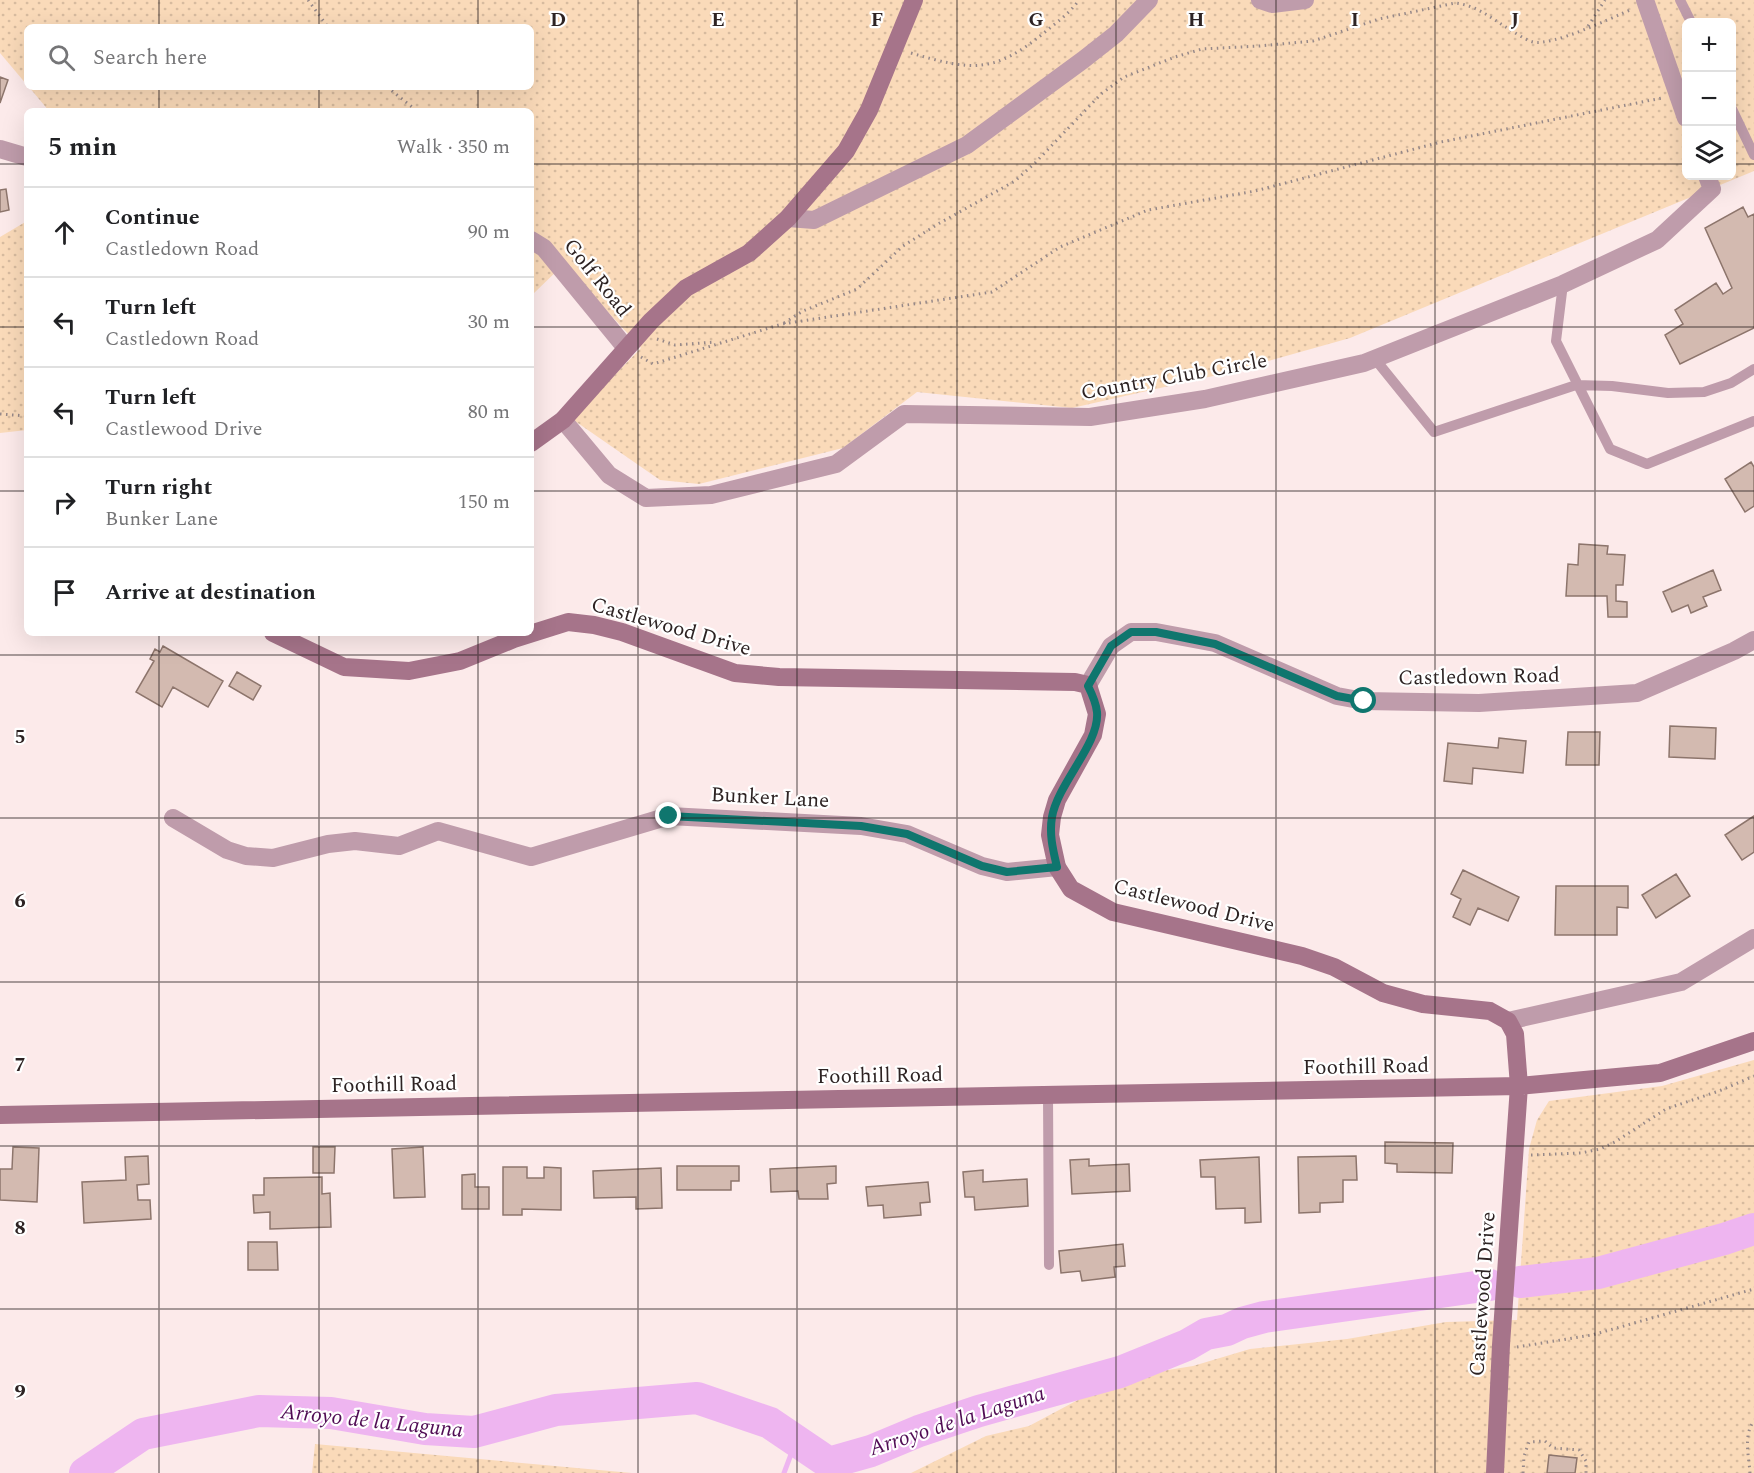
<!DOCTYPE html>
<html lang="en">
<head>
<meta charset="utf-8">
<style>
  :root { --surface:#fff; --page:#f2f2f2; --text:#202124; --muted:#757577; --line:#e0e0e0 }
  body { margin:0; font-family:Spectral,serif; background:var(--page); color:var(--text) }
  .controls { position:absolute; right:18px; top:18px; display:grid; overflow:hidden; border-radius:9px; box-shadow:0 6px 24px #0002 }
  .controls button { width:54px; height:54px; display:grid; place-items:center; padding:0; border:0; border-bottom:2px solid var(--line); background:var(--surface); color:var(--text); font:30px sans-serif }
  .stop { position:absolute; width:18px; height:18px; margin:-14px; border:4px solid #0f766e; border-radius:50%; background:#fff }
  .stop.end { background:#0f766e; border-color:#fff; box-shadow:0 2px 6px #0008 }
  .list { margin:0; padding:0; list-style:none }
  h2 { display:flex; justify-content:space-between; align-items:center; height:78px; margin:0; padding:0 24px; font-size:26px }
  h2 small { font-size:20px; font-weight:400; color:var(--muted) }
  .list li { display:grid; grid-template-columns:39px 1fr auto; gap:18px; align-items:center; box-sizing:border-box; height:90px; padding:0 24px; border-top:2px solid var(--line) }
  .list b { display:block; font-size:22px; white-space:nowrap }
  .list p { margin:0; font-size:20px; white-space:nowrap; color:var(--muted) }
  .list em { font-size:20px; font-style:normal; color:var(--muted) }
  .icon { flex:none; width:33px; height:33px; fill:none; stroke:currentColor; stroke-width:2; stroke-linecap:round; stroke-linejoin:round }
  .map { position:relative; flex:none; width:1754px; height:1473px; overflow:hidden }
  .search { position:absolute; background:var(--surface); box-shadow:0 6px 24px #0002; left:24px; top:24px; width:510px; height:66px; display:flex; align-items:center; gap:15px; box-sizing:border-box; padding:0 21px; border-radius:9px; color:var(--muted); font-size:22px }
  .panel { position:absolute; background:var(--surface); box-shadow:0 6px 24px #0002; left:24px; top:108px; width:510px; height:528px; border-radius:9px }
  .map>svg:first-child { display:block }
  .grass { fill:url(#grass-dots); fill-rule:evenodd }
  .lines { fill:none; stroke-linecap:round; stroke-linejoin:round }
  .stream { stroke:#eeb5f0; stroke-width:5 }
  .river { stroke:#eeb5f0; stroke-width:32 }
  .building { fill:#d3bab0; stroke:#8d756c; stroke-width:1.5 }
  .path { stroke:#968888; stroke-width:3; stroke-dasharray:1.5 4.5; stroke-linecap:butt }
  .lane { stroke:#bf9cab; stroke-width:10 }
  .street { stroke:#bf9cab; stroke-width:18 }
  .secondary { stroke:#a6748a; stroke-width:18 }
  .route { stroke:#0f766e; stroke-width:8 }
  .grid { fill:none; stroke:#2d2323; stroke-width:1.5; stroke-opacity:0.55 }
  .labels { text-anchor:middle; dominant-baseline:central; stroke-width:4.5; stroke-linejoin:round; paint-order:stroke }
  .street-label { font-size:21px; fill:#2d2323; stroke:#fff }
  .water-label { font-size:22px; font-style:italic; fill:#500c54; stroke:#fff }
  .grid-label { font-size:20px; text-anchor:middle; font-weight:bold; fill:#2d2323; stroke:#fff; stroke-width:4.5; stroke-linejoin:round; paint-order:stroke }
</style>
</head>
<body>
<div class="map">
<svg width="1754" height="1473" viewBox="0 0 1754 1473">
  <defs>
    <pattern id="grass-dots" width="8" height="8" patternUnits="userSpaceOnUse" patternTransform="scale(1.5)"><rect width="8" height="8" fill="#fadab9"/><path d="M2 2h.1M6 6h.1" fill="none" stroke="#d7bb9f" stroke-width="1.8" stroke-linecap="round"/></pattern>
  </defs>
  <rect width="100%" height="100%" fill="#fceaea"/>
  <path class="grass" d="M0,0H1754V171L1350,338L1226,373L1072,408L917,392L843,448L699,484L660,480L572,419L641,348L564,264L531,296V111H49L29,87H531V27H27V85L0,53ZM1686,22H1732V176H1686Z
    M27,221V430L0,433V237Z
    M1754,1060V1473H911L986,1436L1029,1426L1106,1385L1149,1373L1193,1366L1250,1349L1347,1339L1446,1322L1517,1320L1529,1149L1537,1120L1549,1101L1662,1086Z
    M315,1444L632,1473H312Z"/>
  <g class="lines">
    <path class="stream" d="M784,1473L796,1441"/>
    <path class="river" d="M1520,1282L1598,1273L1724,1239L1754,1229
      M85,1473L143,1434L259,1411L331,1413L425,1429L474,1432L556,1410L697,1398L770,1423L829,1463L871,1451L919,1431L979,1411L1120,1372L1187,1345L1206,1334L1227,1330L1242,1323L1264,1317L1490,1285"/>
  </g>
  <path class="building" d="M0,77L8,80L0,103Z
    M6,189L9,210L0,212V190Z
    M1743,207L1748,217L1754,214V328L1680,364L1665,335L1683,324L1675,310L1716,283L1723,294L1732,288L1705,228Z
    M1751,462L1754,467V506L1745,512L1725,479Z
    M1579,544L1608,546L1607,554L1625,555L1623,585H1616V601L1627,602V617H1608L1607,596H1566L1568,564L1578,565Z
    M1713,570L1721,590L1703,597L1707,606L1691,613L1688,605L1672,612L1663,592Z
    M163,646L223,681L208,707L173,687L162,707L136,692L154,661L150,659L155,649L160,652Z
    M237,672L261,686L253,700L229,686Z
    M1670,726L1716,728L1715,759L1669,757Z
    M1568,732H1600L1599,765H1566Z
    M1499,738L1526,741L1523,773L1473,768L1472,784L1444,781L1448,743L1498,748Z
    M1754,816V852L1742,860L1725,835Z
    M1463,870L1519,897L1508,921L1478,908L1470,925L1453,917L1461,899L1451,894Z
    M1676,874L1690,896L1656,918L1642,895Z
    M1556,886H1628V908L1617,907V935H1555Z
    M1385,1142L1453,1143L1452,1173L1397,1172V1164L1385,1163Z
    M13,1147L39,1148L37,1202L0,1200V1169H12Z
    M313,1147H335L334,1173H313Z
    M423,1147L425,1197L394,1198L392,1149Z
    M148,1156L149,1184L137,1185L138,1200H150L151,1219L84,1223L82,1182L126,1180L125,1157Z
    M1356,1156L1357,1180H1343V1202L1320,1203V1212L1299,1213L1298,1157Z
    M1259,1157L1261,1222L1245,1223V1208L1216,1209L1215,1177H1201L1200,1160Z
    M1089,1159V1166L1129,1164L1130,1191L1072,1194L1070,1160Z
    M677,1166H739V1181H731V1190H677Z
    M836,1166V1183L827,1184L828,1199H799L798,1191L771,1192L770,1169Z
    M503,1167H527V1178H544V1167L561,1168V1210L522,1209V1215H503Z
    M661,1168L662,1208L636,1209V1197L594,1198L593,1171Z
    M983,1170V1182L1027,1179L1028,1206L975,1210L974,1197H965L963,1172Z
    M475,1174V1187H489V1209H462V1175Z
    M322,1177V1194L330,1193L331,1227L270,1229V1212L254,1213L253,1195H264V1178Z
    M928,1182L930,1202L920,1203L921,1215L884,1218L883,1205L868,1206L866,1187Z
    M248,1242H277L278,1270H248Z
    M1123,1244L1125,1266L1114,1267L1115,1277L1082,1281L1080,1271L1061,1273L1059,1251Z
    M1549,1455L1577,1458L1575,1473H1547Z"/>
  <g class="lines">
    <path class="path" d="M308,0L328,27
      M1588,26L1605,0
      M911,53C972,71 994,74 1045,32C1057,22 1070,13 1079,0
      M387,87L417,111
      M784,323L803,311L857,289L903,246L938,224L1015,181L1035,163L1101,94L1124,77L1175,57L1202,49L1259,46L1313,41L1379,19L1455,3C1476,5 1491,18 1509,29C1516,33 1525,40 1533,42C1553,46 1609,19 1630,10
      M657,339L675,345L715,342
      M641,357L653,364L782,324L992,292L1060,247L1148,210L1255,191L1441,142L1662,98
      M0,414L27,416
      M1531,1155L1581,1153L1600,1149L1615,1142L1666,1109L1719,1091L1754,1076
      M1517,1347L1592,1335L1754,1289
      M1523,1473L1524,1456L1529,1442L1545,1441L1553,1448L1579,1450L1586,1461V1473
      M1750,1473C1749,1457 1743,1435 1754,1421"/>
    <path class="lane" d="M1680,0L1691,22
      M1732,109L1754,155
      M1563,284L1556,341L1610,449L1647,464L1754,421
      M1375,359L1434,432L1576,385L1612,386L1668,393L1704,392L1731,383L1754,369
      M1048,1095L1049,1265"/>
    <path class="street" d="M1260,0L1272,4L1305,0
      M1645,0L1686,118
      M0,149L27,157
      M788,218L814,220L967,145L1083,60L1116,34L1149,0
      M531,240L544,248L626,348
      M563,420L609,475L646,498L711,495L836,464L904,414L1090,417L1205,399L1364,363L1563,284L1657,240L1712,189L1707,176
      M1088,685L1111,646L1131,632H1156L1215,643L1337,696L1364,701L1479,703L1637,693L1734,651L1754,640
      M173,818L227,850L246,856L273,858L328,844L355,841L399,846L438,831L531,857L669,816L861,826L907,834L982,866L1007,872L1057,867
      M1508,1021L1681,982L1754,938"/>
    <path class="secondary" d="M531,443L563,420L651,321L686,288L749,253L788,218L846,151L869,110L914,0
      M273,633L344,667L409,671L460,661L514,639L568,622L594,625L622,632L735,673L779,677L1075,682L1088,685L1097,714L1093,735L1057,800L1052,817L1050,835L1057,867L1071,889L1113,912L1302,956L1334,967L1383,993L1423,1004L1490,1011L1508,1021L1515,1034L1519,1086L1501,1345L1495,1473
      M0,1115L1519,1086L1660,1073L1754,1041"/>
  </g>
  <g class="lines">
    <path class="route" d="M669,816L861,826L907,834L982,866L1007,872L1057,867C1053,850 1049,834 1052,817C1058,783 1100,743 1097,712C1096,702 1092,694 1088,686L1111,646L1131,632H1156L1215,644L1337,696L1364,701"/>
  </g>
  <path class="grid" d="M159,0V27M319,0V27M478,0V27M638,0V1473M797,0V1473M957,0V1473M1116,0V1473M1276,0V1473M1435,0V1473M1595,0V1473M159,87V111M319,87V111M478,87V111M0,164H27M531,164H1686M1732,164H1754M0,327H27M531,327H1754M0,491H27M531,491H1754M159,633V1473M319,633V1473M478,633V1473M0,655H1754M0,818H1754M0,982H1754M0,1146H1754M0,1309H1754"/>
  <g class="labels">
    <g class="street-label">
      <text transform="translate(597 278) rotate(51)">Golf Road</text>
      <text transform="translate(1174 377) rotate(-10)">Country Club Circle</text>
      <text transform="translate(671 627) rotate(16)">Castlewood Drive</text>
      <text transform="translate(1479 677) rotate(-1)">Castledown Road</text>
      <text transform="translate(770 798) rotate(3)">Bunker Lane</text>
      <text transform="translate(1194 906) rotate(14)">Castlewood Drive</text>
      <text transform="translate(1366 1067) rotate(-1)">Foothill Road</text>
      <text transform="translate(880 1076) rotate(-1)">Foothill Road</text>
      <text transform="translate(394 1085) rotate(-1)">Foothill Road</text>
      <text transform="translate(1483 1294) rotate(-86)">Castlewood Drive</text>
    </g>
    <g class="water-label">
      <text transform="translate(372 1421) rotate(6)">Arroyo de la Laguna</text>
      <text transform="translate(957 1421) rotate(-18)">Arroyo de la Laguna</text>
    </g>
  </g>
  <g class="grid-label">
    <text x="558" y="26">D</text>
    <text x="718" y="26">E</text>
    <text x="877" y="26">F</text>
    <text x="1036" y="26">G</text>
    <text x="1196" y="26">H</text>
    <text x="1355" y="26">I</text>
    <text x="1515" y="26">J</text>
    <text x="20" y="743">5</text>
    <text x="20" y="907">6</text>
    <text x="20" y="1071">7</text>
    <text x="20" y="1234">8</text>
    <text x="20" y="1398">9</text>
  </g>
</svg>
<div class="controls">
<button>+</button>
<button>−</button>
<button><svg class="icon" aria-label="layers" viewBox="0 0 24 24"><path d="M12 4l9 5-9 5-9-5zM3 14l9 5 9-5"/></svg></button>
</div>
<div class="stop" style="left:1364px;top:701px"></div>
<div class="stop end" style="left:669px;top:816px"></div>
<div class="search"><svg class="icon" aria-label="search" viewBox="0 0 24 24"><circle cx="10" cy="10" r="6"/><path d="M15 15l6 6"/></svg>Search here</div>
<section class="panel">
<h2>5 min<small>Walk · 350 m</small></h2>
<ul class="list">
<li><svg class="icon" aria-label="ahead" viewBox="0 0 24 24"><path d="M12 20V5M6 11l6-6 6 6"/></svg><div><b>Continue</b><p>Castledown Road</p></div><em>90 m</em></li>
<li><svg class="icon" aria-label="left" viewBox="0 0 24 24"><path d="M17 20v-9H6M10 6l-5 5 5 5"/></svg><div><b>Turn left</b><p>Castledown Road</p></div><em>30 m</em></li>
<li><svg class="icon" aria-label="left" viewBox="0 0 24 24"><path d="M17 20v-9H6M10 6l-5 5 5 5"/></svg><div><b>Turn left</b><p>Castlewood Drive</p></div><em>80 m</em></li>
<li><svg class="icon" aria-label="right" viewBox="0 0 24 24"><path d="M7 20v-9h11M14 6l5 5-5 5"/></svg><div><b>Turn right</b><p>Bunker Lane</p></div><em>150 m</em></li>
<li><svg class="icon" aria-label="arrive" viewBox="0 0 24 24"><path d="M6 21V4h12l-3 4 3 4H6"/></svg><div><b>Arrive at destination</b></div></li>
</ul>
</section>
</div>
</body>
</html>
